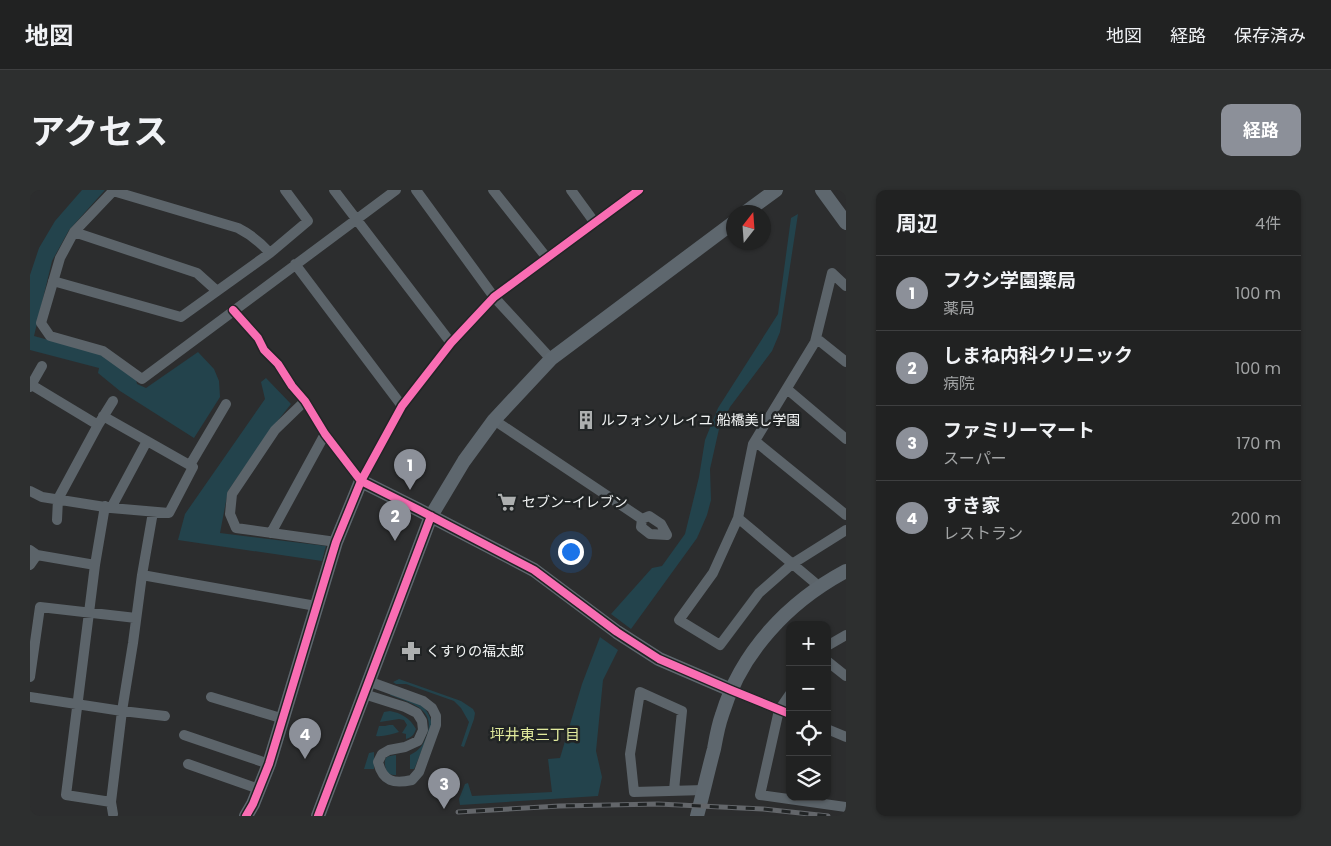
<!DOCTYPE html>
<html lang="ja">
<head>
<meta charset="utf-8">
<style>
  :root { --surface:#212222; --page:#2d2f2f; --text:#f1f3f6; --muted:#a2a4a5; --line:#3e3f40; --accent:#8c9099 }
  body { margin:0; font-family:Poppins,"Noto Sans JP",sans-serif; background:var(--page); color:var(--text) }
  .controls { position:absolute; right:15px; bottom:15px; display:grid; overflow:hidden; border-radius:10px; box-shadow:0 1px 4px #0004 }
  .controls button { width:45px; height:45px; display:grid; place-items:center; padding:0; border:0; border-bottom:1px solid var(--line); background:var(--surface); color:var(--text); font:25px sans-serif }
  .compass { position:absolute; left:696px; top:15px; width:45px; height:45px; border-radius:50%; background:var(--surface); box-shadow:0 1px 4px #0004; rotate:17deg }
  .you { position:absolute; left:540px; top:361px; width:18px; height:18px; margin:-12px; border:4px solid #fff; border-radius:50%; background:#1a73e8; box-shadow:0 0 0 8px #1a73e833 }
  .badge { display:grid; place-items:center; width:32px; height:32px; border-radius:50%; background:var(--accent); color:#fff; font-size:16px; font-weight:700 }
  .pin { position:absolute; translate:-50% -41px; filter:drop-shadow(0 1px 2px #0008) }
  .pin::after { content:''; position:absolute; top:26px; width:18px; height:15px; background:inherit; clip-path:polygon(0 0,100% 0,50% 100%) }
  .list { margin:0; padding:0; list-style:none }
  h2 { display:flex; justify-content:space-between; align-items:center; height:65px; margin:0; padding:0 20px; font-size:21px }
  h2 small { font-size:16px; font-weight:400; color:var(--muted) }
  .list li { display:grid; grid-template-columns:32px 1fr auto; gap:15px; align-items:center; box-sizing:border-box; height:75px; padding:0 20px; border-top:1px solid var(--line) }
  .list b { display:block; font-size:19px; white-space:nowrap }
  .list p { margin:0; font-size:16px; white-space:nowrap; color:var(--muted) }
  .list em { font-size:16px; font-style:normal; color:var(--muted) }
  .icon { flex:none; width:28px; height:28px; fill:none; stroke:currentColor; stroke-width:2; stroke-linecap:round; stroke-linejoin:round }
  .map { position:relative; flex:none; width:816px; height:626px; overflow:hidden; border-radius:10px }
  header { display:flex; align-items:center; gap:30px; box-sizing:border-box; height:70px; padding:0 25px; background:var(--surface); border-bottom:1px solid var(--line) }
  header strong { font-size:24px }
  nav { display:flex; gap:28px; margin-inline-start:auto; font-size:18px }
  .intro { display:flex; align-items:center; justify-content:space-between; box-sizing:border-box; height:120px; padding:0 30px }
  h1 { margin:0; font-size:35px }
  .button { padding:12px 22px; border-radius:10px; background:var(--accent); color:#fff; font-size:18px; font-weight:700 }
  main { display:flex; gap:30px; padding:0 30px }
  aside { flex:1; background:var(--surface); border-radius:10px; box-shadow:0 1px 4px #0004 }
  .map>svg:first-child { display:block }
  .green { fill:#23434c }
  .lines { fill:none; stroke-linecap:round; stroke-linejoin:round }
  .street { stroke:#5c646a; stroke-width:10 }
  .secondary { stroke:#5e676e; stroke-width:14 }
  .rail-casing { stroke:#63666a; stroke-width:5 }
  .rail { stroke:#212425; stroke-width:3; stroke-dasharray:9; stroke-linecap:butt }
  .cycleway-casing { stroke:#212425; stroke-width:11 }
  .cycleway { stroke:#f96db3; stroke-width:8 }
  .labels { text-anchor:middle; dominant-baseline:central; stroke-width:5; stroke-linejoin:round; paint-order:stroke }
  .poi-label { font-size:14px; fill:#f3f5f5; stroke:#212425; text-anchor:start }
  .neighbourhood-label { font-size:15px; fill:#e2eb9d; stroke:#212425 }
</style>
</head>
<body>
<header>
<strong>地図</strong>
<nav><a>地図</a><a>経路</a><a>保存済み</a></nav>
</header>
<div class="intro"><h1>アクセス</h1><a class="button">経路</a></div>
<main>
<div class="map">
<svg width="816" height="626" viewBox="0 0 816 626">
  <rect width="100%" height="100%" fill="#2c2d2e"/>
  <path class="green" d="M52,0H75L39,40L22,71L4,146L73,165L106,189L107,194L116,198L168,162L184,179L189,191L190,207L164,248L90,201L68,183L69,178L0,160V85L9,58L25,31Z
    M768,24L750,142L742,161L700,217L689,239L680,279L681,310L677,325L667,348L601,439L581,424L622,378L632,376L655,344L669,287L675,250L688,218L748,124L761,28Z
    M236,188L261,214L238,243L198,301L190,343L296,356L292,371L148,350L155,324L235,209L231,192Z
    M570,447L588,460L573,490L566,561L572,587L568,606L430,615L429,609L435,594L438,593L442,606L522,602L518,569L530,568L552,494Z
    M369,489L431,511L443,519L445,523L444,529L434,557L431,556L439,532L431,518L424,511L376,494H366L363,492Z
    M361,502C381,510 399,512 402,536L385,577L384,579H380V565C390,560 393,555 397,545C406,518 380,513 360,505Z
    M360,521C371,523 380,528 386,539C384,545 382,547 376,549V544L372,543L377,535L374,530L369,529L350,532L354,522Z
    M359,535H363L369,542C362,544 353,547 346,546L349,536H355Z
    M344,562V579H334L339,563Z
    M366,565V585C363,585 361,585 358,583C355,579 353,570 357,567C359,566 364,565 366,565Z"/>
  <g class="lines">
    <path class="street" d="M84,0L44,42L30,68L11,133L20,146L73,161L112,189L366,0
      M304,0L421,153
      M386,0L464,107L521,169
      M463,0L517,68
      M541,0L565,33
      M83,1L208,38C222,45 230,52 240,63
      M44,42L167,83L187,101
      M265,74L372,216
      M23,91L151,127L240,63L278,31L255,0
      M816,96L802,83L785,152L723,254L708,328L683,383L649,430L690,455L729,403L762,374L816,340
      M203,120L228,148L234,160L248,174L262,196L275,211L295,244L331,291L372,216L421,153L464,107L609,0
      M786,148L816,172
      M0,194L68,235
      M0,197L12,176
      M757,199L816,249
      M275,211L245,240L202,304L200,324L206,338L306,352
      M464,230L612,329L619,326L631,334L637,345L620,344L611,337L612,329
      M725,251L816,325
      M160,275L196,214
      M0,301L12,307L81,318L139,323L163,277L73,226
      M75,316L65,375L36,605L81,612
      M81,318L117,251
      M708,328L784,392L788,398
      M27,330L28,309L68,235L83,211
      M241,343L295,244
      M0,360L7,365L65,375
      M0,375L7,365
      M112,385L286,416
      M797,456L816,445
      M797,471L816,486
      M0,487L10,417L106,428
      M701,500L760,524
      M334,504L375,517L387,523L392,531L393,540L388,551L375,557L359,560L352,564L348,572C353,592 364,594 382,590L389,582L406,535V526L402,518L393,511L338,491
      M760,504L749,520L730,605L816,617
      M0,507L92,521L135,526
      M181,507L254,529
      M797,539L816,547
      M154,545L239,574
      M158,574L229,599
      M644,600L652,521L610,502L600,564L604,602L674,600
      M83,624L81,612L92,521L103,453L112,385L123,322"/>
    <path class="secondary" d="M792,0L816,33
      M716,22L746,0
      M216,626L223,614L239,574L306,352L331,291L389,320L504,380L587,442L629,469L701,500
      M288,626L401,326L434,271L464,230L521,169L704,32
      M667,626C673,604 678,581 684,559C686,548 688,536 692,525C711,462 758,412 816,381"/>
    <g class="rail-casing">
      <path id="rail" d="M428,622L529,616L628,614L733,619L798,626"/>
    </g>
    <use href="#rail" class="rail"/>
    <g class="cycleway-casing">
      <path id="cycleway" d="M203,120L228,148L234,160L248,174L262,196L275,211L295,244L331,291L389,320L504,380L587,442L629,469L701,500L760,524
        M216,626L223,614L239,574L306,352L331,291L372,216L421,153L464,107L609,0
        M288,626L401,326"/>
    </g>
    <use href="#cycleway" class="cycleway"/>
  </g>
  <defs>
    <g id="building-bare" transform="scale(1.5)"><path d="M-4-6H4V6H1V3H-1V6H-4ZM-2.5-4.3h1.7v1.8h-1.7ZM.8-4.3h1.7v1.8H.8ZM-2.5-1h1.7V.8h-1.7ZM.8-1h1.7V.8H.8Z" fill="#adafaf" stroke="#212425" stroke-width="2.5" paint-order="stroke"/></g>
    <g id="supermarket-bare" transform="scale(1.5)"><path d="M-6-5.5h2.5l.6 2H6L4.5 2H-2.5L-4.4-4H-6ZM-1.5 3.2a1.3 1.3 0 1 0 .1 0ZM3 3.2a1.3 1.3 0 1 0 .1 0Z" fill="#adafaf" stroke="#212425" stroke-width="2.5" paint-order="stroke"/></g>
    <g id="pharmacy-bare" transform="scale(1.5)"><path d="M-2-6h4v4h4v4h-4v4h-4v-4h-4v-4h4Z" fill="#adafaf" stroke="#212425" stroke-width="2.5" paint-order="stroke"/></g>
  </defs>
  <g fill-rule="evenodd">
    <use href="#building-bare" x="556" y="230"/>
    <use href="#supermarket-bare" x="477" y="312"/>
    <use href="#pharmacy-bare" x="381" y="461"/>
  </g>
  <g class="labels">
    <g class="poi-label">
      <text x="571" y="230">ルフォンソレイユ 船橋美し学園</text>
      <text x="492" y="312">セブン-イレブン</text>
      <text x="396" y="461">くすりの福太郎</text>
    </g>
    <g class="neighbourhood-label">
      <text x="505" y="544">坪井東三丁目</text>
    </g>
  </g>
</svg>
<div class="controls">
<button>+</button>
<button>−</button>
<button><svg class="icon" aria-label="locate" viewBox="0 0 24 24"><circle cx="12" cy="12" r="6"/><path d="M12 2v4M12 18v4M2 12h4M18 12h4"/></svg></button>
<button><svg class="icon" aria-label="layers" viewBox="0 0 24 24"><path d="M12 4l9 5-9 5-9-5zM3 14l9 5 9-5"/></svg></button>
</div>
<svg class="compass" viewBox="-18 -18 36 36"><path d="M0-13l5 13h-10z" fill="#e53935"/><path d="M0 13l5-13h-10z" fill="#a2a4a5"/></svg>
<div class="you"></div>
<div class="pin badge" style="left:380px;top:300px">1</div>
<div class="pin badge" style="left:365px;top:351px">2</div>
<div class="pin badge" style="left:414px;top:619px">3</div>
<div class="pin badge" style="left:275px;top:569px">4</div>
</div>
<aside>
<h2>周辺<small>4件</small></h2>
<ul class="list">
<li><span class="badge">1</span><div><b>フクシ学園薬局</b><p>薬局</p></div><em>100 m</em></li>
<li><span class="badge">2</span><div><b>しまね内科クリニック</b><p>病院</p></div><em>100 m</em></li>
<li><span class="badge">3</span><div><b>ファミリーマート</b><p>スーパー</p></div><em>170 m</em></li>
<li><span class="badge">4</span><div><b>すき家</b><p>レストラン</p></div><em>200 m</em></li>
</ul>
</aside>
</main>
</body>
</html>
